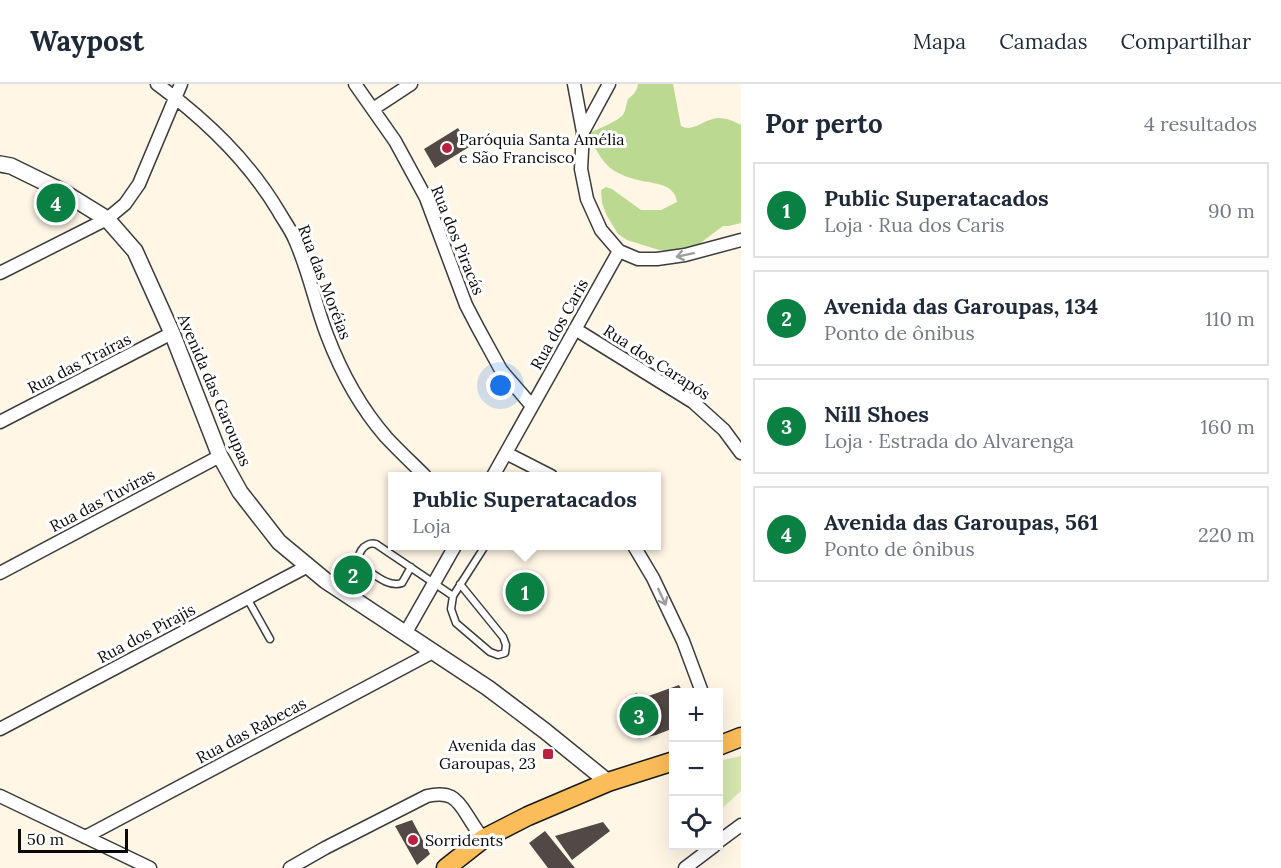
<!DOCTYPE html>
<html lang="pt">
<head>
<meta charset="utf-8">
<style>
  :root { --surface:#fff; --page:#f6f6f7; --text:#1f2937; --muted:#747a83; --line:#e0e1e3; --accent:#0b8043 }
  body { margin:0; font-family:Lora,serif; background:var(--page); color:var(--text) }
  .controls { position:absolute; right:18px; bottom:18px; display:grid; overflow:hidden; border-radius:0px; box-shadow:0 6px 24px #0002 }
  .controls button { width:54px; height:54px; display:grid; place-items:center; padding:0; border:0; border-bottom:2px solid var(--line); background:var(--surface); color:var(--text); font:30px sans-serif }
  .scale { position:absolute; left:18px; bottom:15px; width:110px; box-sizing:border-box; padding-left:6px; border:3px solid #090909; border-top:0; font-size:16px; line-height:21px; white-space:nowrap; color:#090909; -webkit-text-stroke:4px #fff; paint-order:stroke }
  .you { position:absolute; left:501px; top:302px; width:21px; height:21px; margin:-15px; border:4px solid #fff; border-radius:50%; background:#1a73e8; box-shadow:0 0 0 9px #1a73e833 }
  .badge { display:grid; place-items:center; width:39px; height:39px; border-radius:50%; background:var(--accent); color:#fff; font-size:20px; font-weight:700 }
  .pin { position:absolute; translate:-50% -50%; border:3px solid #fff; box-shadow:0 2px 6px #0006 }
  .popup { position:absolute; left:388px; top:388px; width:273px; height:78px; box-sizing:border-box; display:grid; place-content:center; border-radius:0px; background:var(--surface); filter:drop-shadow(0 2px 4px #0005); font-size:20px; white-space:nowrap; color:var(--muted) }
  .popup b { font-size:22px; color:var(--text) }
  .popup::after { content:''; position:absolute; left:50%; top:100%; margin-left:-12px; border:12px solid transparent; border-top-color:var(--surface) }
  .list { margin:0; padding:0; list-style:none }
  h2 { display:flex; justify-content:space-between; align-items:center; height:78px; margin:0; padding:0 24px; font-size:26px }
  h2 small { font-size:20px; font-weight:400; color:var(--muted) }
  .list li { display:grid; grid-template-columns:39px 1fr auto; gap:18px; align-items:center; box-sizing:border-box; height:96px; margin:0 12px 12px; padding:0 12px; border:2px solid var(--line); border-radius:0px }
  .list b { display:block; font-size:22px; white-space:nowrap }
  .list p { margin:0; font-size:20px; white-space:nowrap; color:var(--muted) }
  .list em { font-size:20px; font-style:normal; color:var(--muted) }
  .icon { flex:none; width:33px; height:33px; fill:none; stroke:currentColor; stroke-width:2; stroke-linecap:round; stroke-linejoin:round }
  .map { position:relative; flex:none; width:741px; height:784px; overflow:hidden }
  header { display:flex; align-items:center; gap:36px; box-sizing:border-box; height:84px; padding:0 30px; background:var(--surface); border-bottom:2px solid var(--line) }
  header strong { font-size:28px }
  nav { display:flex; gap:33px; margin-inline-start:auto; font-size:21px }
  main { display:flex }
  aside { flex:1; background:var(--surface) }
  .map>svg:first-child { display:block }
  .green { fill:#d6e8b0 }
  .forest { fill:#bbd990 }
  .building { fill:#524946 }
  .lines { fill:none; stroke-linecap:round; stroke-linejoin:round }
  .service-casing { stroke:#3c3c3c; stroke-width:9 }
  .minor-casing { stroke:#3c3c3c; stroke-width:15 }
  .tertiary-casing { stroke:#3c3c3c; stroke-width:18 }
  .primary-casing { stroke:#1a1a1a; stroke-width:21 }
  .service { stroke:#fff; stroke-width:6 }
  .minor { stroke:#fff; stroke-width:12 }
  .tertiary { stroke:#fff; stroke-width:15 }
  .primary { stroke:#fbbd5a; stroke-width:18 }
  .oneway { stroke:#9d9d9d }
  .poi-dot { fill:#ba213e; stroke:#fff; stroke-width:2 }
  .labels { text-anchor:middle; dominant-baseline:central; stroke-width:6; stroke-linejoin:round; paint-order:stroke }
  .poi-label { font-size:16px; fill:#090909; stroke:#fff; text-anchor:start }
  .street-label { font-size:16px; fill:#090909; stroke:#fff }
</style>
</head>
<body>
<header>
<strong>Waypost</strong>
<nav><a>Mapa</a><a>Camadas</a><a>Compartilhar</a></nav>
</header>
<main>
<div class="map">
<svg width="741" height="784" viewBox="0 0 741 784">
  <rect width="100%" height="100%" fill="#fff6e6"/>
  <path class="green" d="M741,672V707L719,727V677Z"/>
  <path class="forest" d="M638,0H673L681,42C692,48 701,38 713,35C722,32 733,37 741,41V139L729,142H723L699,160L686,166L672,167L659,166L627,156L618,150L607,132L602,119L601,106L606,103L612,105L641,126H661L677,118C674,97 649,100 634,95C626,93 614,88 608,82C599,73 593,61 590,49C597,45 622,36 624,29C626,24 626,20 628,15C634,10 637,7 638,0Z"/>
  <path class="building" d="M458,44L469,63L435,84L424,65Z
    M679,601L683,608H674V644L656,651L638,655L626,614L637,609L654,645L643,614Z
    M412,736L430,770L417,781L395,742Z
    M603,738L610,747L572,776L555,752Z
    M545,747L575,784H548L529,759Z"/>
  <g class="lines">
    <g class="service-casing">
      <path id="service" d="M411,483L402,499C388,504 373,489 361,482C354,472 364,457 376,460L453,512
        M460,500L503,553L506,561L505,569L498,571L490,568L456,539L451,525L453,512L485,462
        M247,514L270,555"/>
    </g>
    <g class="minor-casing">
      <path id="minor" d="M157,0C206,36 248,76 279,128C284,137 291,146 295,156C309,187 315,220 327,251C341,288 360,323 386,353C399,367 412,379 425,392
        M355,0L395,57L426,114L466,221L478,244L501,286L532,322
        M574,0L583,48
        M609,0L583,48L581,85L587,115L601,146L619,167L638,175H657L685,171L741,156
        M373,25L411,0
        M0,189L107,135L125,120L139,100L181,0
        M575,245L693,318L724,346L741,369
        M0,338L172,249
        M506,369L551,392
        M493,392L619,167
        M634,462L653,494L683,557L702,608
        M0,489L220,372
        M405,550L455,462
        M0,645L308,482
        M0,712L150,784
        M85,753L433,568
        M718,758L741,741
        M290,784L325,764L427,712C449,707 456,713 467,731C472,739 477,747 483,755
        M685,784L714,762"/>
    </g>
    <g class="tertiary-casing">
      <path id="tertiary" d="M0,80L11,82L60,106L107,135L135,167L172,249L220,372L240,408L279,458L326,497L488,604L545,647L608,698"/>
    </g>
    <g class="primary-casing">
      <path id="primary" d="M718,662L741,653
        M446,784L483,755L528,732L608,698L674,677"/>
    </g>
    <use href="#service" class="service"/>
    <use href="#minor" class="minor"/>
    <use href="#tertiary" class="tertiary"/>
    <use href="#primary" class="primary"/>
  </g>
  <defs><path id="oneway-shaft" d="M-6 0H5M1.5-3L5.5 0L1.5 3" fill="none" stroke-width="1.6" stroke-linecap="round" stroke-linejoin="round" transform="scale(1.5)"/></defs>
  <g class="oneway">
    <use href="#oneway-shaft" transform="translate(685 171) rotate(168)"/>
    <use href="#oneway-shaft" transform="translate(662 513) rotate(65)"/>
  </g>
  <g class="poi-dot">
    <circle cx="447" cy="64" r="6"/>
    <rect x="542" y="664" width="12" height="12" rx="3"/>
    <circle cx="413" cy="756" r="6"/>
  </g>
  <g class="labels">
    <g class="poi-label">
      <text x="459" y="55">Paróquia Santa Amélia<tspan x="459" dy="18">e São Francisco</tspan></text>
      <text x="536" y="661" text-anchor="end">Avenida das<tspan x="536" dy="18">Garoupas, 23</tspan></text>
      <text x="425" y="756">Sorridents</text>
    </g>
    <g class="street-label">
      <text transform="translate(458 156) rotate(68)">Rua dos Piracás</text>
      <text transform="translate(325 198) rotate(69)">Rua das Moréias</text>
      <text transform="translate(559 240) rotate(-61)">Rua dos Caris</text>
      <text transform="translate(657 278) rotate(33)">Rua dos Carapós</text>
      <text transform="translate(79 279) rotate(-27)">Rua das Traíras</text>
      <text transform="translate(215 306) rotate(67)">Avenida das Garoupas</text>
      <text transform="translate(102 416) rotate(-28)">Rua das Tuviras</text>
      <text transform="translate(146 549) rotate(-28)">Rua dos Pirajis</text>
      <text transform="translate(251 646) rotate(-28)">Rua das Rabecas</text>
    </g>
  </g>
</svg>
<div class="controls">
<button>+</button>
<button>−</button>
<button><svg class="icon" aria-label="locate" viewBox="0 0 24 24"><circle cx="12" cy="12" r="6"/><path d="M12 2v4M12 18v4M2 12h4M18 12h4"/></svg></button>
</div>
<div class="scale">50 m</div>
<div class="you"></div>
<div class="pin badge" style="left:525px;top:508px">1</div>
<div class="popup"><b>Public Superatacados</b>Loja</div>
<div class="pin badge" style="left:353px;top:491px">2</div>
<div class="pin badge" style="left:639px;top:632px">3</div>
<div class="pin badge" style="left:56px;top:119px">4</div>
</div>
<aside>
<h2>Por perto<small>4 resultados</small></h2>
<ul class="list">
<li><span class="badge">1</span><div><b>Public Superatacados</b><p>Loja · Rua dos Caris</p></div><em>90 m</em></li>
<li><span class="badge">2</span><div><b>Avenida das Garoupas, 134</b><p>Ponto de ônibus</p></div><em>110 m</em></li>
<li><span class="badge">3</span><div><b>Nill Shoes</b><p>Loja · Estrada do Alvarenga</p></div><em>160 m</em></li>
<li><span class="badge">4</span><div><b>Avenida das Garoupas, 561</b><p>Ponto de ônibus</p></div><em>220 m</em></li>
</ul>
</aside>
</main>
</body>
</html>
